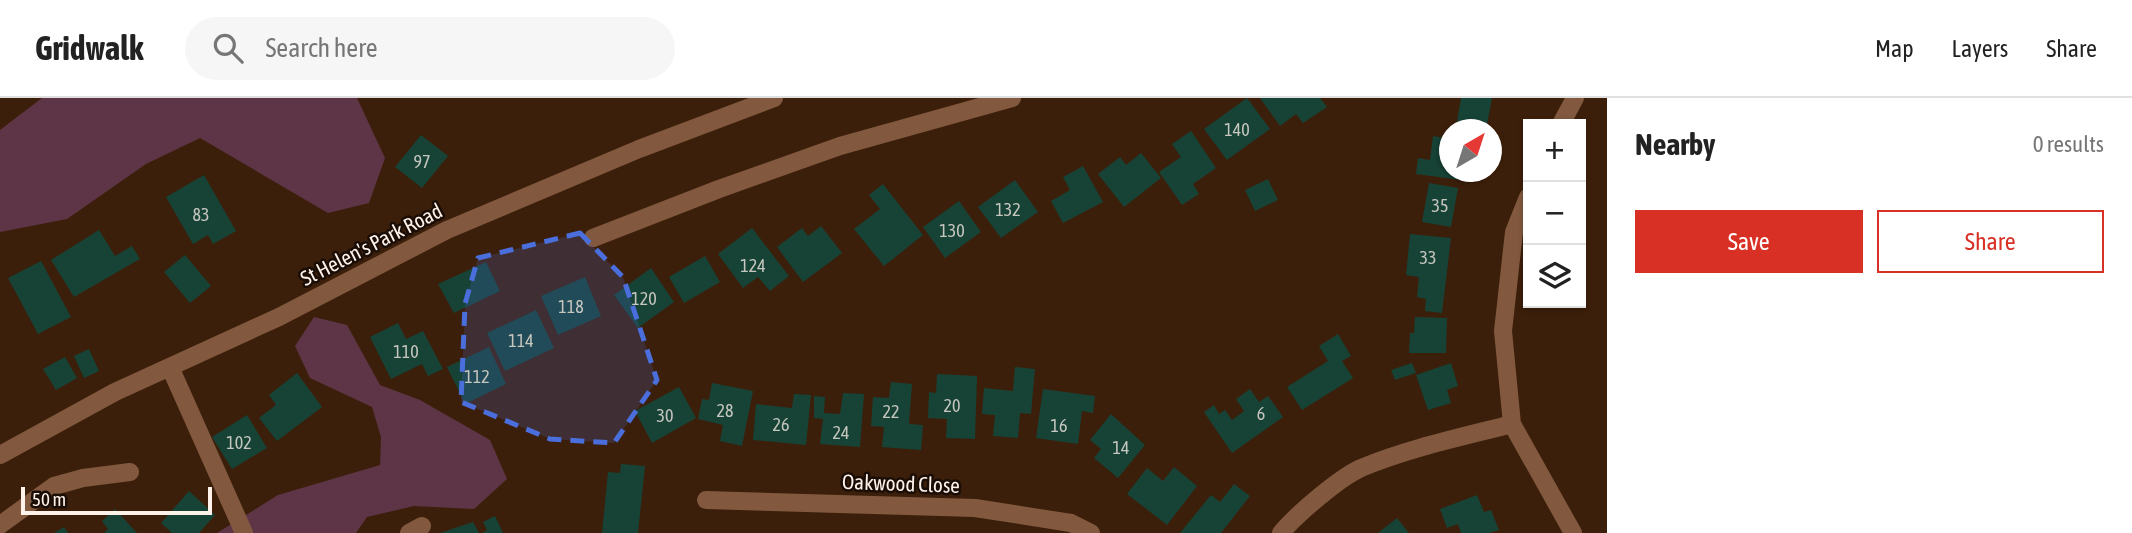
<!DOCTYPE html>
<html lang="en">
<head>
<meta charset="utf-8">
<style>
  :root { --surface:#fff; --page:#f6f6f6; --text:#222; --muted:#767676; --line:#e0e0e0; --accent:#d93025 }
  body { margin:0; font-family:"Asap Condensed",sans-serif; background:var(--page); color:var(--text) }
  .controls { position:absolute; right:21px; top:21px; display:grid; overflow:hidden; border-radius:0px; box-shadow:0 2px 5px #0004 }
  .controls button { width:63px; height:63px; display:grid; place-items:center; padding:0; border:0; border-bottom:2px solid var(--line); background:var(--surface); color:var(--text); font:35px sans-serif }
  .compass { position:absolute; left:1439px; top:21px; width:63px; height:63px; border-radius:50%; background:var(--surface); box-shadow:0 2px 5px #0004; rotate:39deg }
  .scale { position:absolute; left:21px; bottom:18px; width:191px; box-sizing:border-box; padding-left:7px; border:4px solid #fff2eb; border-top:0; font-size:19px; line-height:24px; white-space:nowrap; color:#fff2eb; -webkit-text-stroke:5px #1a0d05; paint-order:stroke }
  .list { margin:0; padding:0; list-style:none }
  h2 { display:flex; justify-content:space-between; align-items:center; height:91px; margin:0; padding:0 28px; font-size:30px }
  h2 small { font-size:23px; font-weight:400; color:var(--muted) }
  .actions { display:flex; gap:14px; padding:21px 28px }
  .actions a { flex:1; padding:16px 0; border:2px solid var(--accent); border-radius:0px; text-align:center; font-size:24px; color:var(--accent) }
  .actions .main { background:var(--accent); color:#fff }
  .icon { flex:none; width:38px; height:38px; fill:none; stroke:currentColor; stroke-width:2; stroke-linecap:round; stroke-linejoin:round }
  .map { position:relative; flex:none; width:1607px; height:435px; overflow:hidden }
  header { display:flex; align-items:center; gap:42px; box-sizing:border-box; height:98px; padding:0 35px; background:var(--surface); border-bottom:2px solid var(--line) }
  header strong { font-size:33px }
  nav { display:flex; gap:38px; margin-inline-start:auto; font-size:24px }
  .search { width:490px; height:63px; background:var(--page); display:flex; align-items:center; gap:18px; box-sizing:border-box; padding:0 24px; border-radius:38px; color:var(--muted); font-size:26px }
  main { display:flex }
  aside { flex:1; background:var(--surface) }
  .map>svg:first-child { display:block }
  .green { fill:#5d3546 }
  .building { fill:#174337 }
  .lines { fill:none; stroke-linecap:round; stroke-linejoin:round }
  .minor { stroke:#82593f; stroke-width:18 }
  .marked { fill:#4a6fdc; fill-opacity:0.2; stroke:#4a6fdc; stroke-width:5; stroke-dasharray:14 9; stroke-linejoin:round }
  .labels { text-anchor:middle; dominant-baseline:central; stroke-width:5; stroke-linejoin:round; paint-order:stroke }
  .number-label { font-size:18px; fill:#c5c6be }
  .street-label { font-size:21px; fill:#fff2eb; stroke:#1a0d05 }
</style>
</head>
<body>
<header>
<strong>Gridwalk</strong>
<div class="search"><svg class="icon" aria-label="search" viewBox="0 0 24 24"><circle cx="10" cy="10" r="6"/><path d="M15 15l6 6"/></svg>Search here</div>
<nav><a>Map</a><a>Layers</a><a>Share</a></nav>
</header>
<main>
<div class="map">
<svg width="1607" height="435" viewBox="0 0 1607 435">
  <rect width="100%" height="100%" fill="#3c1f0a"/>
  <path class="green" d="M42,0H357L385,60L369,105L328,115L200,40L146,66L67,121L0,134V32Z
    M314,219L347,227L380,287L420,302L490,342L507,381L474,411L414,408L367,419L356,435H217L278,397L380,367L381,339L372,309L310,280L295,248Z"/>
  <path class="building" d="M1247,0L1270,31L1227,62L1204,31Z
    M1260,0H1320L1327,9L1303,25L1296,16L1280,28Z
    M1461,0H1492L1486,32L1456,30Z
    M1191,33L1216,70L1193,86L1199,96L1182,107L1159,74L1181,59L1172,46Z
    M421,37L448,58L422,90L395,69Z
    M1433,38L1450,41V74H1462L1461,82L1416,76L1418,60L1430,62Z
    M1141,55L1161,80L1124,109L1098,76L1120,59L1126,67Z
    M1083,68L1103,104L1063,125L1051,103L1070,92L1063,79Z
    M204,77L236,133L213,146L208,137L193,146L166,99Z
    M1268,81L1278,102L1255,113L1245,92Z
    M1015,82L1038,114L1001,140L978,109Z
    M1429,85L1458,90L1451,129L1422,124Z
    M883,86L923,137L884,168L854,131L880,111L869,97Z
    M959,103L981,134L945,160L923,129Z
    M821,128L842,155L803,184L777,149L802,130L808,138Z
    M752,130L789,178L770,193L758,179L743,190L718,156Z
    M99,132L115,158L132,148L140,161L74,199L51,162Z
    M1410,136L1451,140L1442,215L1425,213L1426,201L1417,199L1419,179L1406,177Z
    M185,157L211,188L190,205L164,174Z
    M705,158L720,184L684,205L669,179Z
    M41,163L71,219L38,236L8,180Z
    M486,164L500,193L454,215L438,186Z
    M651,170L674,204L638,230L614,197Z
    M585,179L601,218L558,237L541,198Z
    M536,212L554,250L505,273L487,235Z
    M1415,219L1447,220L1446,255H1409L1410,235H1414Z
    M398,225L406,241L423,233L443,271L428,278L422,266L391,281L370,239Z
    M1338,236L1351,258L1342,263L1353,280L1302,312L1287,289L1328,263L1319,248Z
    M489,249L506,286L465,306L447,269Z
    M89,251L99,273L84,280L74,258Z
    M65,259L77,280L56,292L43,271Z
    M1412,265L1416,275L1395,282L1391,272Z
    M1451,265L1458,288L1447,292L1451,305L1428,312L1416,277Z
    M1015,269L1035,271L1031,316L1020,315L1018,340L993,338L995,317L982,316L984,290L1013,293Z
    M297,275L322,309L277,343L259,320L276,307L269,297Z
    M937,276L977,278L975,341L946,340L947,321L928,320L929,294L936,295Z
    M891,284L912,286L909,326L923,327L921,352L882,349L884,329L871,328L873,299L889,300Z
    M712,285L753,293L742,348L720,343L723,327L698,321L702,301L709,302Z
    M679,289L696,320L652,345L635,313Z
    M1043,291L1095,298L1093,315L1082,313L1078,346L1036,340Z
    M1250,291L1259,304L1268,298L1283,319L1232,355L1204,314L1214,307L1219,316L1225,312L1232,322L1244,313L1236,301Z
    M843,295L864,296L860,349L820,346L823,321L814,320V298L825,299L824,315L840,316Z
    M794,296L811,297L806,347L753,342L756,306L792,310Z
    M1111,316L1145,347L1118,380L1094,360L1101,351L1090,342Z
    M247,317L267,350L232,371L212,339Z
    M621,366L645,368L638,435H602L608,374L620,375Z
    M1174,369L1197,388L1167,427L1127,396L1147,370L1163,383Z
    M1234,386L1250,398L1221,435H1180L1211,397L1220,404Z
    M189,393L215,417L199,435H172L161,425Z
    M1477,397L1484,414L1491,412L1499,432L1489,435H1461L1458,426L1447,430L1440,411Z
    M115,411L137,435H104L108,431L102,423Z
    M495,418L503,435H482L487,432L483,424Z
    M1397,420L1409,435H1378Z
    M473,424L479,435H440Z
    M64,429L68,435H54Z"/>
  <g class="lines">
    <path class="minor" d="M1561,26L1575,0
      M1528,99L1514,134L1503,233L1512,326L1573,435
      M593,140L719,91L840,48L1012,0
      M170,269L244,435
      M0,357L115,294L279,219L447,132L639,51L774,0
      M706,402L975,410L1071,425L1091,435
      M0,427L54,388L83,380L130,374
      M409,435L422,428
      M1281,435C1296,417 1339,380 1361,370C1409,350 1462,339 1512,326"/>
  </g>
  <path class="marked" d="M580,135L623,179L657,282L614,345L550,341L461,304L465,206L478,160Z"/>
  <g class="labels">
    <g class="number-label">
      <text x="1237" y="31">140</text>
      <text x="422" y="63">97</text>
      <text x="1440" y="107">35</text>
      <text x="1008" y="111">132</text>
      <text x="201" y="116">83</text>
      <text x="952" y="132">130</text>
      <text x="1428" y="159">33</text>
      <text x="753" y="167">124</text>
      <text x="644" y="200">120</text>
      <text x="571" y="208">118</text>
      <text x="521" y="242">114</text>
      <text x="406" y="253">110</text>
      <text x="477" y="278">112</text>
      <text x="952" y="307">20</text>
      <text x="725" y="312">28</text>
      <text x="891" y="313">22</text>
      <text x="1261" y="315">6</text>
      <text x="665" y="317">30</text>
      <text x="781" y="326">26</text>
      <text x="1059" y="327">16</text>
      <text x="841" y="334">24</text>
      <text x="239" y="344">102</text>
      <text x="1121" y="349">14</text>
    </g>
    <g class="street-label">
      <text transform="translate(371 146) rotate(-27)">St Helen's Park Road</text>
      <text transform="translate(901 385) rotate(2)">Oakwood Close</text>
    </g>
  </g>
</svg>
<div class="controls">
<button>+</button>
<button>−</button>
<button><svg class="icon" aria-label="layers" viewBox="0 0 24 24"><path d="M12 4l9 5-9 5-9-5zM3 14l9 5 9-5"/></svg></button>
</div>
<svg class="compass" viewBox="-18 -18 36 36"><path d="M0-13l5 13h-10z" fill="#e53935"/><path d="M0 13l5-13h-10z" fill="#767676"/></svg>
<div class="scale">50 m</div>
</div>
<aside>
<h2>Nearby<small>0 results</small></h2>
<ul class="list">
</ul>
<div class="actions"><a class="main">Save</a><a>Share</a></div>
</aside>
</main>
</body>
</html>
